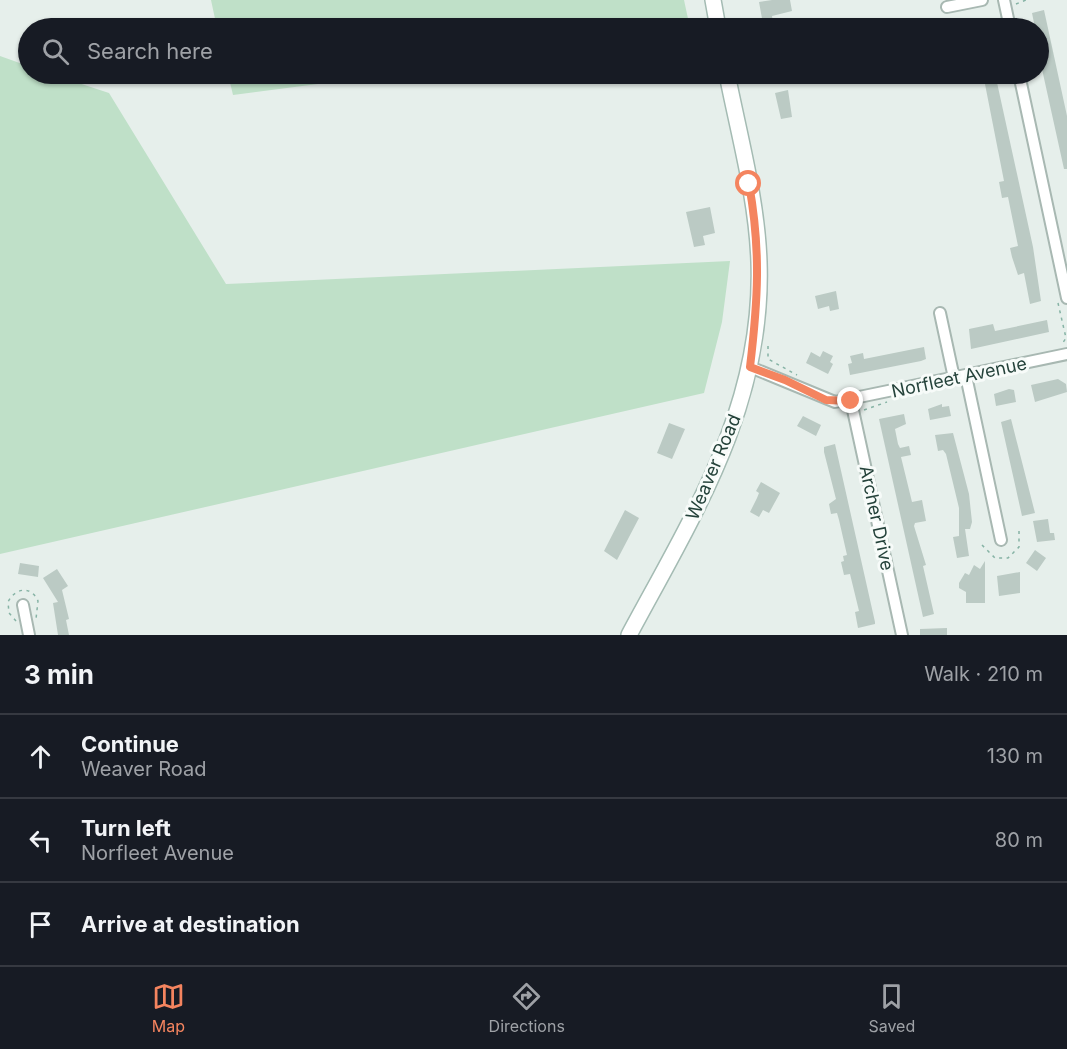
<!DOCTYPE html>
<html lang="en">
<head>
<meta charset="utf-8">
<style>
  :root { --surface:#171b24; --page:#20242c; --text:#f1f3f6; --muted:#9ea1a6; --line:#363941; --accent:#f4845f }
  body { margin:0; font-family:Inter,sans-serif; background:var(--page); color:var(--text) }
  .stop { position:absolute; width:18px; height:18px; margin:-14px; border:4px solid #f4845f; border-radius:50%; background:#fff }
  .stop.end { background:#f4845f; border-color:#fff; box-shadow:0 2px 6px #0008 }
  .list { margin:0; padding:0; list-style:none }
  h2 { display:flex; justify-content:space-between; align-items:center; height:78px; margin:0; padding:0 24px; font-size:26px }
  h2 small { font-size:20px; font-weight:400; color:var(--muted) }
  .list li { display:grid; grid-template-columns:39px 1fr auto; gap:18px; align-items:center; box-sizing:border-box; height:84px; padding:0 24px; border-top:2px solid var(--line) }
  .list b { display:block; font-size:22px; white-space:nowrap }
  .list p { margin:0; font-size:20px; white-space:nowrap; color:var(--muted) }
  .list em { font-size:20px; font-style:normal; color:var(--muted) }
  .icon { flex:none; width:33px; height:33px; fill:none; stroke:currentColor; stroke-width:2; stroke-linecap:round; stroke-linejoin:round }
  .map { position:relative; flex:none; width:1067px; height:635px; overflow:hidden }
  .search { position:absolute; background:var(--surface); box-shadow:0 2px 4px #0004; left:18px; right:18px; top:18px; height:66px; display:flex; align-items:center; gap:15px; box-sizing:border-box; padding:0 21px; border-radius:33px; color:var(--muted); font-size:22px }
  .sheet { height:330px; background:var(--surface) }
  nav { display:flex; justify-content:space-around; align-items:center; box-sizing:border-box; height:84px; border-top:2px solid var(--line); background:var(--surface); font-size:16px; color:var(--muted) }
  nav a { display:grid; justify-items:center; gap:3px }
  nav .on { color:var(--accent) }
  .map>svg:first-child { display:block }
  .green { fill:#bfe0c8 }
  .building { fill:#bbcac4 }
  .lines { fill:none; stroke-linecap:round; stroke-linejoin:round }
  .street-casing { stroke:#a8b8b2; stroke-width:14 }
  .secondary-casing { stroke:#a4bbb3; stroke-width:18 }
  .path { stroke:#86b3a5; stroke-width:1.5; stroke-dasharray:3 4.5; stroke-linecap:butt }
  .street { stroke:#fff; stroke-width:10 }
  .secondary { stroke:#fff; stroke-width:15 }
  .route { stroke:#f4845f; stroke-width:8 }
  .labels { text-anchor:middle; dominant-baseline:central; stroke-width:6; stroke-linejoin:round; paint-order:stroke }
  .street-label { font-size:18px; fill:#24423a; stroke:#f7fbf9 }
</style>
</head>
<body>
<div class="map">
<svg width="1067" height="635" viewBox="0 0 1067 635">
  <rect width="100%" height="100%" fill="#e6efeb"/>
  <path class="green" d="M211,0H684L690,28H217Z
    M0,56L28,66V74H51L109,93L226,284L730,261L722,322L704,393L0,554Z
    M228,74H395L233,95Z"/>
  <path class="building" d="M772,0H790L792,11L772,16L773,22L763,24L759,2Z
    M1044,10L1067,116V169H1064L1038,51V28H1035L1032,13Z
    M983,74H995L996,78L1033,247L1041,301L1030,304L1024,273L1018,275L1012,257L1010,248L1018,246L1008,197L1002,198L999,182L1004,181Z
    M788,90L792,117L781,119L775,93Z
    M710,207L715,233L703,236L705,245L694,247L686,212Z
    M836,291L839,309L830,311L829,306L818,309L815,296Z
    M1047,320L1049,332L971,349L969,329L993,324L995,331Z
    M924,347L926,359L921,361L850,375L848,364L852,363L850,356L863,353L864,359Z
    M823,351L833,356L830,362L833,364L828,374L806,363L811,352L820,357Z
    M1058,379L1066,384L1067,392L1035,402L1031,385Z
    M1009,389L1014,390L1016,402L996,406L994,394Z
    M942,404V407L949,406L951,416L930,420L928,409Z
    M904,414L906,424L895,429L898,444L900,448L909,446L911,455L901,457L912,502L922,500L926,521L915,523L914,526L926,565L923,566L934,614L923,617L879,419Z
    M803,416L821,425L816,436L797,426Z
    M1011,419L1035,513L1022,516L1001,422Z
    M669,423L685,429L672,459L657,453Z
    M953,433L969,494L972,522L970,529H965L969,556L957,558L953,537L959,536V508L946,454L943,450L938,451L935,435Z
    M835,444L875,622V624L858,628L855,612L859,611L850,574L844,575L841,562L844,561L843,556L847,555L839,520L837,513L831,514L829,504L836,499L824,452V447Z
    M761,482L780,493L769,513L763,510L759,517L750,512L757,498L759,493L756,491Z
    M625,510L639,518L617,560L604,551Z
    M1048,519L1050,533H1054L1055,540L1037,542L1033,521Z
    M1035,550L1046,558L1037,571L1026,563Z
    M985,561V603H966V592L959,588V583L965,573L969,575L974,565L980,569Z
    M20,563L39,566L38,577L18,574Z
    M57,569L68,586L62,590L69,619L66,620L69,635H58L53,603L58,602L43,578Z
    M1020,572V593L999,596L997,576Z
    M947,628V635H920V629Z"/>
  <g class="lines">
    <g class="street-casing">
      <path id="street" d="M1004,0L1010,28
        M947,7L982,0
        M1019,74L1067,298
        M940,313L954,378
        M750,367L835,402L1067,354
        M966,376L1001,540
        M851,401L902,635
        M23,605L29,635"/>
    </g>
    <g class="secondary-casing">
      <path id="secondary" d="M713,0L718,28
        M629,635C694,514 764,405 759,262C757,199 739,135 727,74"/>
    </g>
    <path class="path" d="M1016,4L1026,0
      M987,25V28
      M1058,303L1066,338L1062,344
      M768,346V359L797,375
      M864,410L887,402
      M982,545L995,558H1008L1019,547V530
      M16,621L9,613L8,602C15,588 31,585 38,601L36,619"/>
    <use href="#street" class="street"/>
    <use href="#secondary" class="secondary"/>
  </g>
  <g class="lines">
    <path class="route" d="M749,184C761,251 758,300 750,367L785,380L826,400L851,401"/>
  </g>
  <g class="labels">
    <g class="street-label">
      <text transform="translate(959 377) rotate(-12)">Norfleet Avenue</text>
      <text transform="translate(713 467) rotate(-67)">Weaver Road</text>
      <text transform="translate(877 518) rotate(78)">Archer Drive</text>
    </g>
  </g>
</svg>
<div class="stop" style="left:749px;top:184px"></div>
<div class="stop end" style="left:851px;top:401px"></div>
<div class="search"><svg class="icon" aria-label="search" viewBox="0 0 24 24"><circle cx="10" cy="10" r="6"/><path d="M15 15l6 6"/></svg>Search here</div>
</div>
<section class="sheet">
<h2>3 min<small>Walk · 210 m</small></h2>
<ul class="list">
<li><svg class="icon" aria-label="ahead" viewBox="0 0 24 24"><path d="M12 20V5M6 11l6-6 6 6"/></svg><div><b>Continue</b><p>Weaver Road</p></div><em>130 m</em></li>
<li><svg class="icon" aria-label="left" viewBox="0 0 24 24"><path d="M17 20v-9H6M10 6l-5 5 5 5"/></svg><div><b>Turn left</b><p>Norfleet Avenue</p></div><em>80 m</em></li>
<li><svg class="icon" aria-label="arrive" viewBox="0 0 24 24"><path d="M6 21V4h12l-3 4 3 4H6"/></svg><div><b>Arrive at destination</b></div></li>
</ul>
</section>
<nav>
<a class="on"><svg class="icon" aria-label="map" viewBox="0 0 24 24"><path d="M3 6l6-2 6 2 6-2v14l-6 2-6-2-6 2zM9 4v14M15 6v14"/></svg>Map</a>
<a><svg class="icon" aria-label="directions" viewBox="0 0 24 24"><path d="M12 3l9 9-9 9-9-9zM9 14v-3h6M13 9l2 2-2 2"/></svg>Directions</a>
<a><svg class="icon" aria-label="saved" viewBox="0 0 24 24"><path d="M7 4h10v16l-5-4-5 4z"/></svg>Saved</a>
</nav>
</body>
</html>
